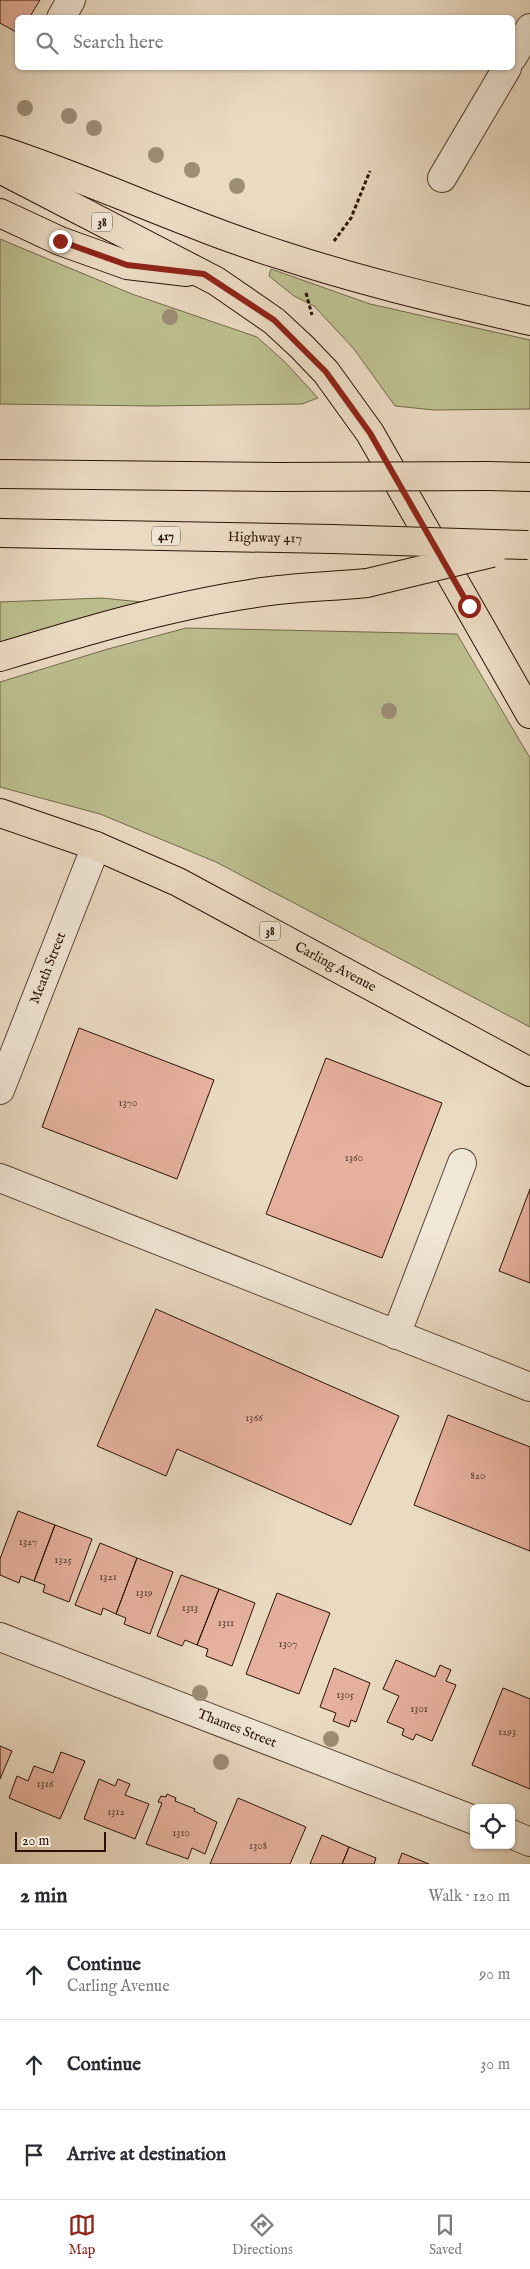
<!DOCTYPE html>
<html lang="en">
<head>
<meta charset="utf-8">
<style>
  :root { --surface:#fff; --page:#f7f7f7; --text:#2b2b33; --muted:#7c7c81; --line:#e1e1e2; --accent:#8f2418 }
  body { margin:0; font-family:"IM FELL English",serif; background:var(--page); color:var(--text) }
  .controls { position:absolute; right:15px; bottom:15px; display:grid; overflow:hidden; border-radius:8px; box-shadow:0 1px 4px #0004 }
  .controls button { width:45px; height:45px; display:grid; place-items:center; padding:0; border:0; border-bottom:1px solid var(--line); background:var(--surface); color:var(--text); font:25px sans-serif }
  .scale { position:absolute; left:15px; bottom:12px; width:91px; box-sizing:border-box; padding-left:5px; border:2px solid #2a1206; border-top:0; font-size:14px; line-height:18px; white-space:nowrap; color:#2a1206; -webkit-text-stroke:4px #f1e7d7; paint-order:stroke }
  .stop { position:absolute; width:15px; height:15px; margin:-11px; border:4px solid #8f2418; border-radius:50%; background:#fff }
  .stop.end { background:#8f2418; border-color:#fff; box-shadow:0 1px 5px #0008 }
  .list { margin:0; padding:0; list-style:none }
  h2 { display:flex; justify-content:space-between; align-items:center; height:65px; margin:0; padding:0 20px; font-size:21px }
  h2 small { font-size:16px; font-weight:400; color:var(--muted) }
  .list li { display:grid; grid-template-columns:32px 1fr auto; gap:15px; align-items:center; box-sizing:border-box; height:90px; padding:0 20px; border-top:1px solid var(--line) }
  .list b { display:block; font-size:19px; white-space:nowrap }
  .list p { margin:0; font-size:16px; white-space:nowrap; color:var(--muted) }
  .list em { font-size:16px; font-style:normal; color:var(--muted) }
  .icon { flex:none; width:28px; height:28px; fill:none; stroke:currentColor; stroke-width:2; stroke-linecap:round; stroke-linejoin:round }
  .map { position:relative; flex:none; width:530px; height:1864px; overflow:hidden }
  .search { position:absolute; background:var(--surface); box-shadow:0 1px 4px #0004; left:15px; right:15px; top:15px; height:55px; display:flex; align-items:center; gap:12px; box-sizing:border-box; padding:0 18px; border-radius:8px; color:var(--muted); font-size:19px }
  .sheet { height:335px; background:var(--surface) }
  nav { display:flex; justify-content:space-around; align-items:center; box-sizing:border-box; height:70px; border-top:1px solid var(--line); background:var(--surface); font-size:14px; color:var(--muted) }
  nav a { display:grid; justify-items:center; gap:2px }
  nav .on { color:var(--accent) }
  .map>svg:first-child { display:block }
  .green { fill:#bcbe8f; stroke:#73684a }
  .building { fill:#e5b09d; stroke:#2a1206 }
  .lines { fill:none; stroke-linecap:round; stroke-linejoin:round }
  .minor-casing { stroke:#5a4435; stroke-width:30 }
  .major-casing { stroke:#2a1206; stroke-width:30 }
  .highway-casing { stroke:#2a1206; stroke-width:30 }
  .path { stroke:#2a1206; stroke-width:3; stroke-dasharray:4 2.5; stroke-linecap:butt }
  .minor { stroke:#f1e7d7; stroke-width:28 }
  .major { stroke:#eadac2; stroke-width:28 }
  .highway { stroke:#eadac2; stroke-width:28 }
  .highway-bridge-casing { stroke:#2a1206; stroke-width:30; stroke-linecap:butt }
  .highway-bridge { stroke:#eadac2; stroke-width:28 }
  .tree { fill:#9c8d75 }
  .route { stroke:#8f2418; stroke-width:6 }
  .labels { text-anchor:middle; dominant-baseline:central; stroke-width:5; stroke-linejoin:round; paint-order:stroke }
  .number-label { font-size:11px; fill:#593a2c }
  .shield { fill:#f1e7d7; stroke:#665245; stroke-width:1 }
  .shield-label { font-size:12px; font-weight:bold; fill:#2a1206 }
  .street-label { font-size:14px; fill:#2a1206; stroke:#f1e7d7 }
</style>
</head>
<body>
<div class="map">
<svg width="530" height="1864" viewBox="0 0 530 1864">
  <rect width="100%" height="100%" fill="#eadac2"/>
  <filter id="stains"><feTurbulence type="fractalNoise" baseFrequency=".004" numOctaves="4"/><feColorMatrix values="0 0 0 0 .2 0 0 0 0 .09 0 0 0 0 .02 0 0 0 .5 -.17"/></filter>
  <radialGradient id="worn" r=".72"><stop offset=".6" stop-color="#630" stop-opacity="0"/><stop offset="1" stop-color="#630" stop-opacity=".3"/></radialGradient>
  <path class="green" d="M0,239L132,294L257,337L285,362L318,398L302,404L152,406L0,404Z
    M271,269L370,304L530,340V409L434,410L395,406L354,349L314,306L294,296L269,276Z
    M102,598L151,603L0,645V602Z
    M186,628L457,634L530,758V1027L216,862L100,814L0,787V682L108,649Z"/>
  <path class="building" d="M0,0H40L29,18H18V33L0,23Z
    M79,1028L214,1080L177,1179L42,1127Z
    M326,1058L442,1103L382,1258L266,1214Z
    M530,1189V1283L499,1271Z
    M156,1309L399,1416L351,1525L177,1449L166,1476L97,1446Z
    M448,1415L530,1447V1551L414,1505Z
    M18,1511L55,1525L34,1581L21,1576L19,1583L0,1575V1559Z
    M55,1525L92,1539L69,1602L43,1592L45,1585L34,1581Z
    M100,1543L137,1558L116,1614L103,1608L101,1615L75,1605Z
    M137,1558L173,1572L150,1634L124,1624L126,1618L116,1614Z
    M181,1575L219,1589L197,1645L185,1640L182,1646L157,1636Z
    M219,1589L255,1603L232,1666L206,1656L208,1649L197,1645Z
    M277,1593L330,1613L299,1694L246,1674Z
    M396,1660L435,1677L440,1665L451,1670L446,1681L456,1685L432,1741L416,1734L413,1740L402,1735L404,1729L387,1722L399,1696L383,1689Z
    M334,1668L370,1683L356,1722L351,1720L349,1727L333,1721L336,1713L320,1707Z
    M503,1688L530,1699V1789L472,1765Z
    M0,1746L12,1751L0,1779Z
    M61,1752L85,1761L60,1819L9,1798L17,1776L28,1781L34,1766L53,1773Z
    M99,1779L115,1786L118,1779L130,1784L125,1795L149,1804L135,1839L84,1819Z
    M167,1794L176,1798L175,1801L195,1809L194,1811L217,1822L205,1854L192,1848L188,1859L146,1844L162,1803L158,1802L161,1796L166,1797Z
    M238,1798L306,1827L290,1864H210Z
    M322,1835L349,1847L342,1864H310Z
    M349,1847L376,1858L374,1864H342Z
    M402,1853L429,1864H398Z"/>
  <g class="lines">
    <g class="minor-casing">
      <g id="minor">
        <path d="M61,18L71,0"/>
        <path d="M512,58L530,28"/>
        <path d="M442,178L507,68"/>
        <path id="s1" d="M0,1090L96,846"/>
        <path d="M0,1178L530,1387"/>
        <path d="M396,1335L462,1163"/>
        <path id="s2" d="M0,1637L474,1820"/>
        <path d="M511,1834L530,1842"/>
      </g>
    </g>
    <g class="major-casing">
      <g id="major">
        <path d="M0,169L216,281L274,321L302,347L326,372L370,433L530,714"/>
        <path d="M0,213L60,241L127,265L187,272"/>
        <path id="s3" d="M0,813L96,846L178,882L530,1072"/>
      </g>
    </g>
    <g class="highway-casing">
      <g id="highway">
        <path d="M0,150C95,181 185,225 281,255C363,282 446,301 530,321"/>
        <path d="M0,474L279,477"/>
        <path d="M488,476L530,477"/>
        <path id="s4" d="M0,533L332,539"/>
        <path d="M0,657C82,632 165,607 250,594C288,587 328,587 367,583"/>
      </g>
    </g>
    <path class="path" d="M334,241L351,218L370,171
      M306,293L312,315"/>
    <use href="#minor" class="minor"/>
    <use href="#major" class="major"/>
    <use href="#highway" class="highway"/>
    <g class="highway-bridge-casing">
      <path id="highway-bridge" d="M279,477L488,476
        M332,539L528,545
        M367,583L492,553"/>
    </g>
    <use href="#highway-bridge" class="highway-bridge"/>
  </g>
  <g class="tree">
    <circle cx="25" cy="108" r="8"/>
    <circle cx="69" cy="116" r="8"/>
    <circle cx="94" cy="128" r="8"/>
    <circle cx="156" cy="155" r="8"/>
    <circle cx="192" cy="170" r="8"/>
    <circle cx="237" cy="186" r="8"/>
    <circle cx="170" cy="317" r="8"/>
    <circle cx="389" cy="711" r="8"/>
    <circle cx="200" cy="1693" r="8"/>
    <circle cx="331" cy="1739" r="8"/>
    <circle cx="221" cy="1762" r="8"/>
  </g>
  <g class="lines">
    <path class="route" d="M60,241L127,265L204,274L274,320L326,372L370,433L469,606"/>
  </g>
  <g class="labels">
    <g class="number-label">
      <text x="128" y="1103">1370</text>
      <text x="354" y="1158">1360</text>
      <text x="254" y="1418">1366</text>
      <text x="478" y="1476">820</text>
      <text x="28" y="1542">1327</text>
      <text x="63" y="1560">1325</text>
      <text x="108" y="1577">1321</text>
      <text x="144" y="1593">1319</text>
      <text x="190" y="1608">1313</text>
      <text x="226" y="1623">1311</text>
      <text x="288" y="1644">1307</text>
      <text x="345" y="1695">1305</text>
      <text x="419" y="1709">1301</text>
      <text x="507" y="1732">1293</text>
      <text x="45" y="1784">1316</text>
      <text x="116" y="1812">1312</text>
      <text x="181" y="1833">1310</text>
      <text x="258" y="1846">1308</text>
    </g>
    <g class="shield">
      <rect x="92" y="212.5" width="20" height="19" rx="4"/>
      <rect x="152" y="526.5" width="28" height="19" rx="4"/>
      <rect x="260" y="921.5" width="20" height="19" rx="4"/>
    </g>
    <g class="shield-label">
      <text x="102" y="222">38</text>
      <text x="166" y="536">417</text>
      <text x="270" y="931">38</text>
    </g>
    <g class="street-label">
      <text stroke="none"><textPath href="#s4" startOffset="265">Highway 417</textPath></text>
      <text stroke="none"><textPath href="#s3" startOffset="370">Carling Avenue</textPath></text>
      <text stroke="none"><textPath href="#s1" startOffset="131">Meath Street</textPath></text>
      <text stroke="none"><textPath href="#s2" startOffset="254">Thames Street</textPath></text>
    </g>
  </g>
  <rect width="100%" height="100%" filter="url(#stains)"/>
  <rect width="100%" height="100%" fill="url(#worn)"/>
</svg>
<div class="controls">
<button><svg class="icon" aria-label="locate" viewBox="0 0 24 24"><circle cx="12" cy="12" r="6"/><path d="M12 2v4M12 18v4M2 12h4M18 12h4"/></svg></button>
</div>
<div class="scale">20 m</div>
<div class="stop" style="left:469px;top:606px"></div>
<div class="stop end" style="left:60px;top:241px"></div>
<div class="search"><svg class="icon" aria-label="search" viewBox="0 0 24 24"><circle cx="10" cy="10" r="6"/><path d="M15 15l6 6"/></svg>Search here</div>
</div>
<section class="sheet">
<h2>2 min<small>Walk · 120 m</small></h2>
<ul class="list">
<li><svg class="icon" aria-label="ahead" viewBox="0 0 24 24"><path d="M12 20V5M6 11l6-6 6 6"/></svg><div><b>Continue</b><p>Carling Avenue</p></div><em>90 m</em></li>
<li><svg class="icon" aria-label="ahead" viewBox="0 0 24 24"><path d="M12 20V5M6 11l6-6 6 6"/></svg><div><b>Continue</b></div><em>30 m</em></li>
<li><svg class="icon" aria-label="arrive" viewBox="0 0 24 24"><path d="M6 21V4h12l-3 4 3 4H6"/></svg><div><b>Arrive at destination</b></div></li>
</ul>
</section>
<nav>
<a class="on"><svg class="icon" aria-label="map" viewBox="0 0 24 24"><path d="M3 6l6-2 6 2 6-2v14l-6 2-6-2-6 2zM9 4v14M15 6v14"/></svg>Map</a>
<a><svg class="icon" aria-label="directions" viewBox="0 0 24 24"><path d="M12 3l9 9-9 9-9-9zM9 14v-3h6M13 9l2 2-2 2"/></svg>Directions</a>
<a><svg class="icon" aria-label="saved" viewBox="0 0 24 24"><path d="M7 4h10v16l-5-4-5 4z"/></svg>Saved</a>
</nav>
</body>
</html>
